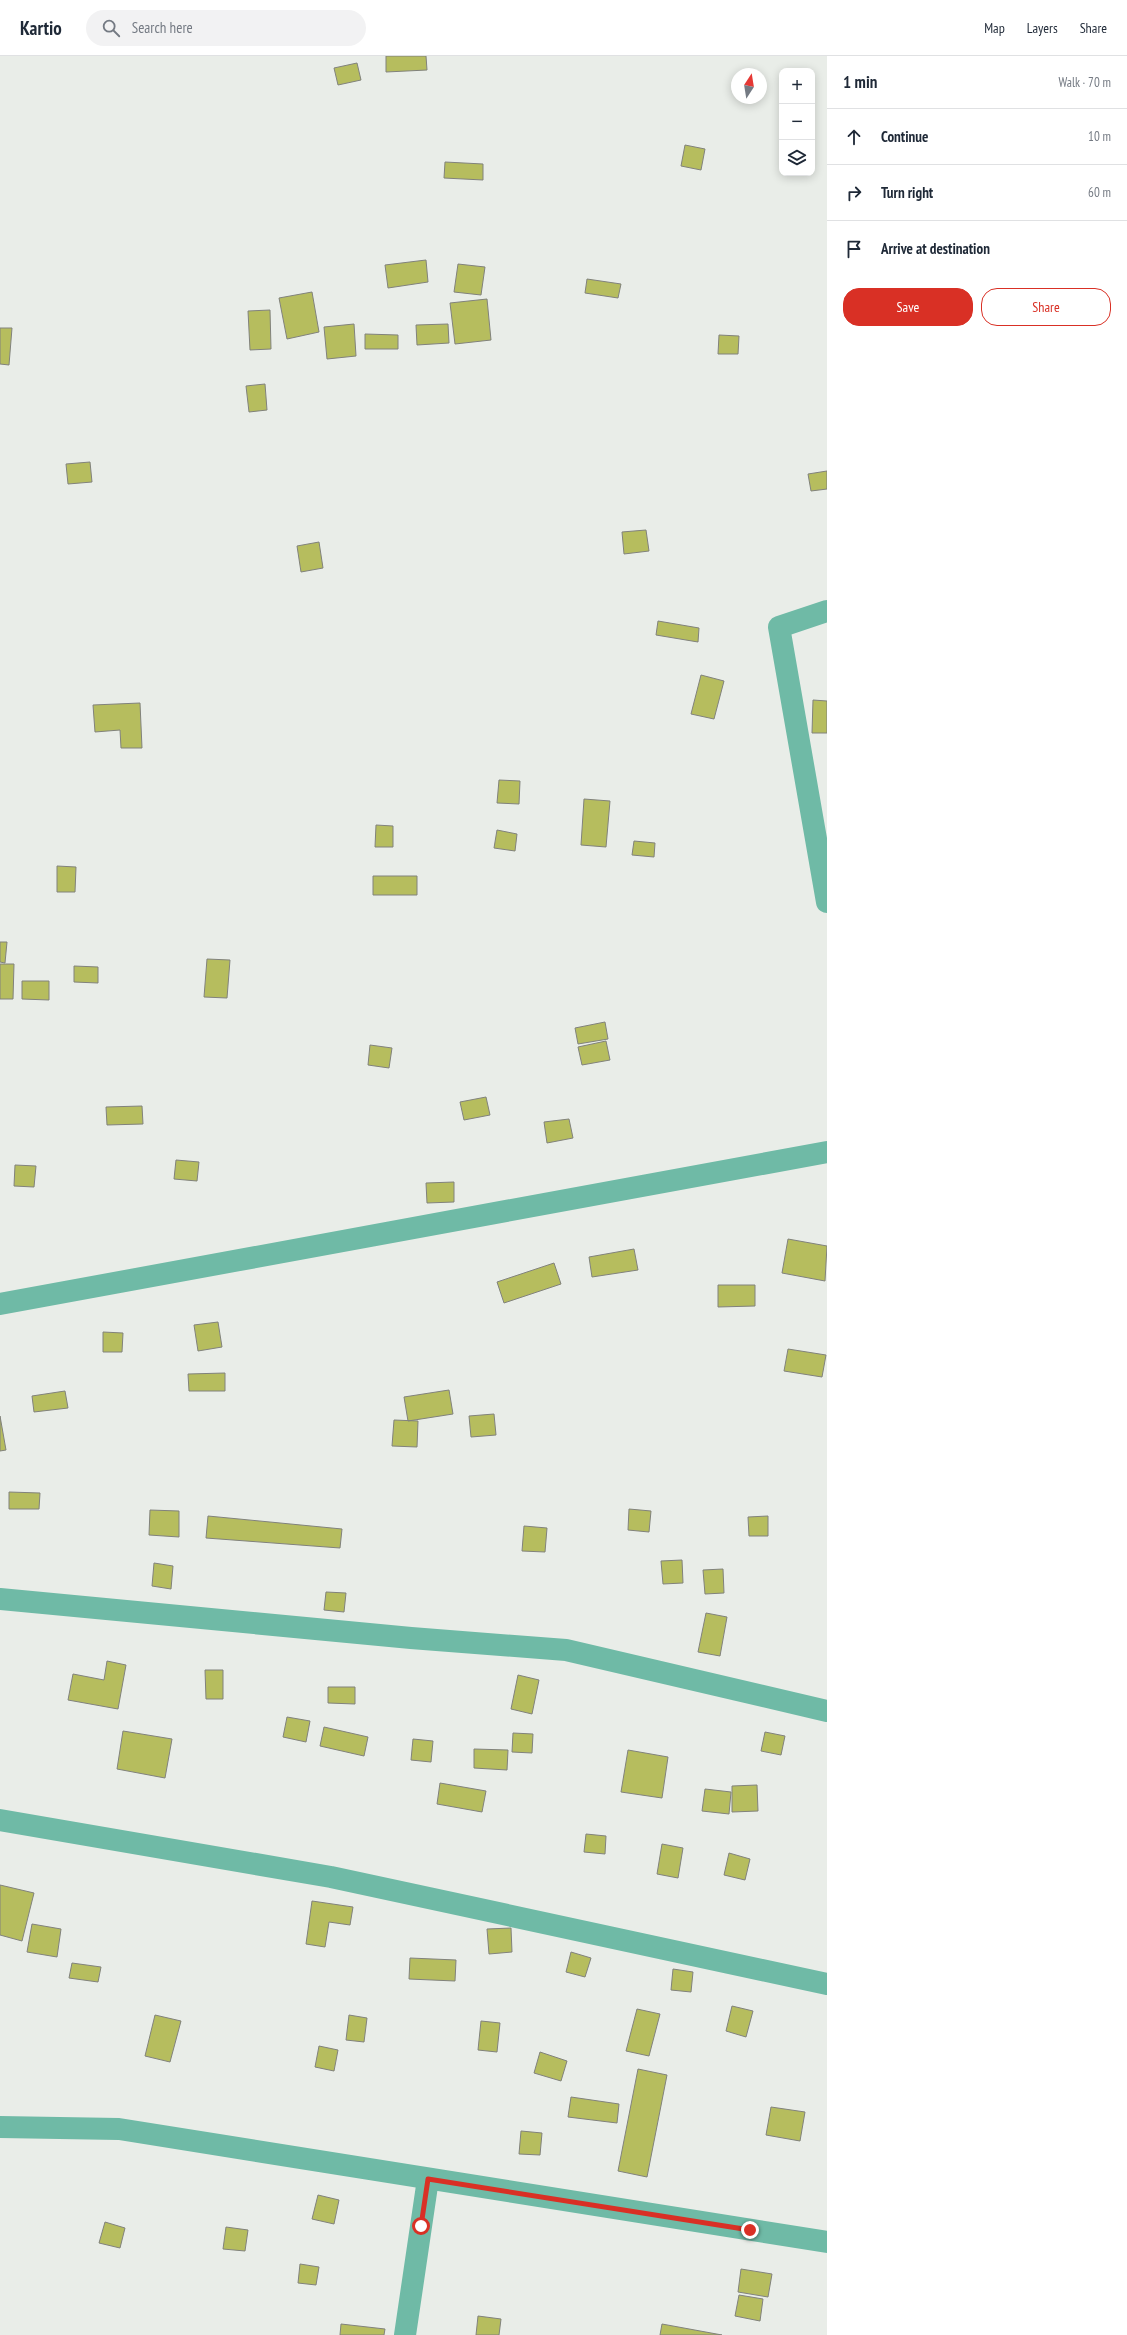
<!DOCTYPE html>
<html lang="en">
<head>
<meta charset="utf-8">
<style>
  :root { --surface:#fff; --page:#f2f2f3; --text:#1f2937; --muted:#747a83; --line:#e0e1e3; --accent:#d93025 }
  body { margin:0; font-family:"PT Sans Narrow",sans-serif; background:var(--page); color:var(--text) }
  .controls { position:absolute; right:12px; top:12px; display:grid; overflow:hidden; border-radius:8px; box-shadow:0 2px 10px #0003 }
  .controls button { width:36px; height:36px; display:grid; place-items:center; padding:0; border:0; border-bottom:1px solid var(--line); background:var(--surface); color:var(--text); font:20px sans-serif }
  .compass { position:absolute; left:731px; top:12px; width:36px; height:36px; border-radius:50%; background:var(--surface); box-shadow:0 2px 10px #0003; rotate:12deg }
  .stop { position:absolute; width:12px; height:12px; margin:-9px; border:3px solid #d93025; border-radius:50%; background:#fff }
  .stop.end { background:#d93025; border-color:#fff; box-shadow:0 1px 4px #0008 }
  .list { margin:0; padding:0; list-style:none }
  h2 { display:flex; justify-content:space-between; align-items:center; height:52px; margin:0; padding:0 16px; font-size:17px }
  h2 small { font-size:13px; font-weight:400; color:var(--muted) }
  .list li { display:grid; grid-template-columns:26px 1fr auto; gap:12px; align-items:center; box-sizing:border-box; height:56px; padding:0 16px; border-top:1px solid var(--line) }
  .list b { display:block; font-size:15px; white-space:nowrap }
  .list em { font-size:13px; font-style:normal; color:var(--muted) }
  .actions { display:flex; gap:8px; padding:12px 16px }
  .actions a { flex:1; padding:9px 0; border:1px solid var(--accent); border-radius:16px; text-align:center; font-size:14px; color:var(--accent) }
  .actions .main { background:var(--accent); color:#fff }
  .icon { flex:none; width:22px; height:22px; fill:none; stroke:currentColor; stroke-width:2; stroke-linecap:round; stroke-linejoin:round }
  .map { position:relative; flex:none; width:827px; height:2279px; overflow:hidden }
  header { display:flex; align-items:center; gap:24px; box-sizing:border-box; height:56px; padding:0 20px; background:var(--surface); border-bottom:1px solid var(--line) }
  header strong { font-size:19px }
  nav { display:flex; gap:22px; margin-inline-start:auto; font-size:14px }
  .search { width:280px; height:36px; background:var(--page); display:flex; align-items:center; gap:10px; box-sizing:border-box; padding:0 14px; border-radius:22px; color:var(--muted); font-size:15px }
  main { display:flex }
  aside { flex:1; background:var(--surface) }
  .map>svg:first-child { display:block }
  .building { fill:#b6bd5e; stroke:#81827c }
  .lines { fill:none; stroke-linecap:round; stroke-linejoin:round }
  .minor { stroke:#6fbaa6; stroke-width:22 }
  .route { stroke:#d93025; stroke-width:5 }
</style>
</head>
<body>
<header>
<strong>Kartio</strong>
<div class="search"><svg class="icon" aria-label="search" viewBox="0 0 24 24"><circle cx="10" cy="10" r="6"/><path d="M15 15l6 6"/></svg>Search here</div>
<nav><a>Map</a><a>Layers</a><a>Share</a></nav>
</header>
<main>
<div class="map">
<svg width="827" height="2279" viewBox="0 0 827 2279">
  <rect width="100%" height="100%" fill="#e9ede8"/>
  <path class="building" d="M386,0H426L427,14L386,16Z
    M357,7L361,24L338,29L334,12Z
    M685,89L705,93L701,114L681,110Z
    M445,106L483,108V124L444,122Z
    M426,204L428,226L388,232L385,209Z
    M458,208L485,211L481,239L454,236Z
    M587,223L621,228L618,242L585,237Z
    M312,236L319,276L287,283L279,242Z
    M487,243L491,284L455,288L450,247Z
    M270,254L271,293L250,294L248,255Z
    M354,268L356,300L327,303L324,271Z
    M448,268L449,287L417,289L416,269Z
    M0,272H12L9,309L0,308Z
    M365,278L398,279V293H365Z
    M719,279L739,280L738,298H718Z
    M265,328L267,354L249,356L246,330Z
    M90,406L92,426L68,428L66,408Z
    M827,415V433L811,435L808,418Z
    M646,474L649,495L624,498L622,476Z
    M319,486L323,512L301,516L297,490Z
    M658,565L699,572L698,586L656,579Z
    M701,619L724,625L714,663L691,658Z
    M813,644L827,645V677H812Z
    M140,647L142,692H121L120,674L95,676L93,649Z
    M499,724L520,725L519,748L497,747Z
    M584,743L610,745L606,791L581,789Z
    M376,769L393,770V791H375Z
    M497,774L517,778L515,795L494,792Z
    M634,785L655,787L654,801L632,799Z
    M57,810L76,811L75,836H57Z
    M373,820H417V839H373Z
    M0,886H7L5,907L0,906Z
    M207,903L230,904L227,942L204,941Z
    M0,908H14L13,943H0Z
    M74,910L98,911V927L74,926Z
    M22,925H49V944L22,943Z
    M605,966L608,983L578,988L575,972Z
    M606,985L610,1004L582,1009L578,991Z
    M370,989L392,992L389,1012L368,1009Z
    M486,1041L490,1059L464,1064L460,1046Z
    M142,1050L143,1068L107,1069L106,1051Z
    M569,1063L573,1082L547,1087L544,1066Z
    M176,1104L199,1106L197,1125L174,1123Z
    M15,1109L36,1110L34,1131L14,1130Z
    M454,1126V1146L427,1147L426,1127Z
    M788,1183L827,1190L825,1225L782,1217Z
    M634,1193L638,1214L592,1221L589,1201Z
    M554,1207L561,1228L504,1247L497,1226Z
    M718,1229H755V1250L718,1251Z
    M218,1266L222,1291L198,1295L194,1269Z
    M103,1276L123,1277L122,1296H103Z
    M788,1293L826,1299L822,1321L784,1315Z
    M225,1317V1335H189L188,1318Z
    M449,1334L453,1358L408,1365L404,1341Z
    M65,1335L68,1352L34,1356L32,1340Z
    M494,1358L496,1379L471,1381L469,1360Z
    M0,1360L6,1394L0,1395Z
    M394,1364L418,1365L417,1391L392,1390Z
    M9,1436L40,1437L39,1453H9Z
    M629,1453L651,1455L649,1476L628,1474Z
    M150,1454L179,1455V1481L149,1479Z
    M208,1460L342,1473L340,1492L206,1482Z
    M768,1460V1480H749L748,1461Z
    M524,1470L547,1472L545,1496L522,1495Z
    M682,1504L683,1527L663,1528L661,1505Z
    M154,1507L173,1510L171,1533L152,1530Z
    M723,1513L724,1537L705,1538L703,1514Z
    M326,1536L346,1537L344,1556L324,1554Z
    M706,1557L727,1561L720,1600L698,1596Z
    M107,1605L126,1609L118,1653L68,1644L73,1618L104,1624Z
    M205,1614H223V1643H206Z
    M518,1619L539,1624L532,1658L511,1653Z
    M328,1631H355V1648L328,1647Z
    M287,1661L310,1665L306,1686L283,1681Z
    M324,1671L368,1681L364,1700L320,1690Z
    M123,1675L172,1683L165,1722L117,1713Z
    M765,1676L785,1680L781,1699L761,1695Z
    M513,1677L533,1678L532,1697L512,1696Z
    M413,1683L433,1685L431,1706L411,1704Z
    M474,1693L508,1694L507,1714L474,1712Z
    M628,1694L668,1701L662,1742L621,1736Z
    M440,1727L486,1735L482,1756L437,1748Z
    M757,1729L758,1755L732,1756V1730Z
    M705,1733L731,1736L729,1758L702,1755Z
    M586,1778L606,1780L605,1798L584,1796Z
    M662,1788L683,1792L678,1822L657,1818Z
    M729,1797L750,1803L745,1824L724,1819Z
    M0,1829L34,1837L22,1885L0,1879Z
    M312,1845L353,1851L350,1869L329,1866L325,1891L306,1888Z
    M32,1868L61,1873L57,1901L27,1896Z
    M511,1872L512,1896L489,1898L487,1873Z
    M571,1896L591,1902L585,1921L566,1916Z
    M410,1902L456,1904L455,1925L409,1923Z
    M72,1907L101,1911L98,1926L69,1922Z
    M673,1913L693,1916L691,1936L671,1934Z
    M732,1950L753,1955L746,1981L726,1975Z
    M637,1953L660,1958L649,2000L626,1995Z
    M155,1959L181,1965L170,2006L145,2000Z
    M349,1959L367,1962L364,1986L346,1984Z
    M481,1965L500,1967L497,1996L478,1994Z
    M319,1990L338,1994L334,2015L315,2011Z
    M540,1996L567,2005L561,2025L534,2017Z
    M638,2013L667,2019L647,2121L618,2115Z
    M571,2041L619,2048L617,2067L568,2061Z
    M771,2051L805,2056L800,2085L766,2079Z
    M521,2075L542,2077L540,2099L519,2098Z
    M318,2139L339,2144L334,2168L312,2163Z
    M105,2166L125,2172L120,2192L99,2187Z
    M226,2171L248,2174L245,2195L223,2193Z
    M300,2208L319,2211L316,2229L298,2227Z
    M741,2213L772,2218L768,2241L738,2236Z
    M739,2239L763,2243L760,2265L735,2260Z
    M478,2260L501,2263L499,2279H476Z
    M341,2268L385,2273L384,2279H340Z
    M662,2268L722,2279H660Z"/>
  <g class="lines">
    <path class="minor" d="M827,555L779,571L827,846
      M0,1248L827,1096
      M0,1543L411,1582L566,1594L827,1655
      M0,1764L331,1821L827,1928
      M0,2071L119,2073L827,2186
      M405,2279L428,2123"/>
  </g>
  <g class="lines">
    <path class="route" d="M421,2170L428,2123L750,2174"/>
  </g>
</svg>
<div class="controls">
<button>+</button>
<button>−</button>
<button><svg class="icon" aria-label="layers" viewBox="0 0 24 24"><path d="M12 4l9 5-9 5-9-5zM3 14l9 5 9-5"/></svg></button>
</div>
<svg class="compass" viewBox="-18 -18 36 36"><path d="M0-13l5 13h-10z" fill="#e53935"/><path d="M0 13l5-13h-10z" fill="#747a83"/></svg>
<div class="stop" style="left:421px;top:2170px"></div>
<div class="stop end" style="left:750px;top:2174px"></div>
</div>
<aside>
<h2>1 min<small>Walk · 70 m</small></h2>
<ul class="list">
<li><svg class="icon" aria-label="ahead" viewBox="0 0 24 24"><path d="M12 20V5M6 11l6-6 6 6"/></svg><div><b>Continue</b></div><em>10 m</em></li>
<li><svg class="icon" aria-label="right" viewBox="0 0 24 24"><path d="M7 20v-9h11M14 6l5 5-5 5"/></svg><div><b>Turn right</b></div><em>60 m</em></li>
<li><svg class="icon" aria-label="arrive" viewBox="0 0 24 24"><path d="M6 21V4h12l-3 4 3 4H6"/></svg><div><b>Arrive at destination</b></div></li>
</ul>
<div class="actions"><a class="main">Save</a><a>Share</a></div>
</aside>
</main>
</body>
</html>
